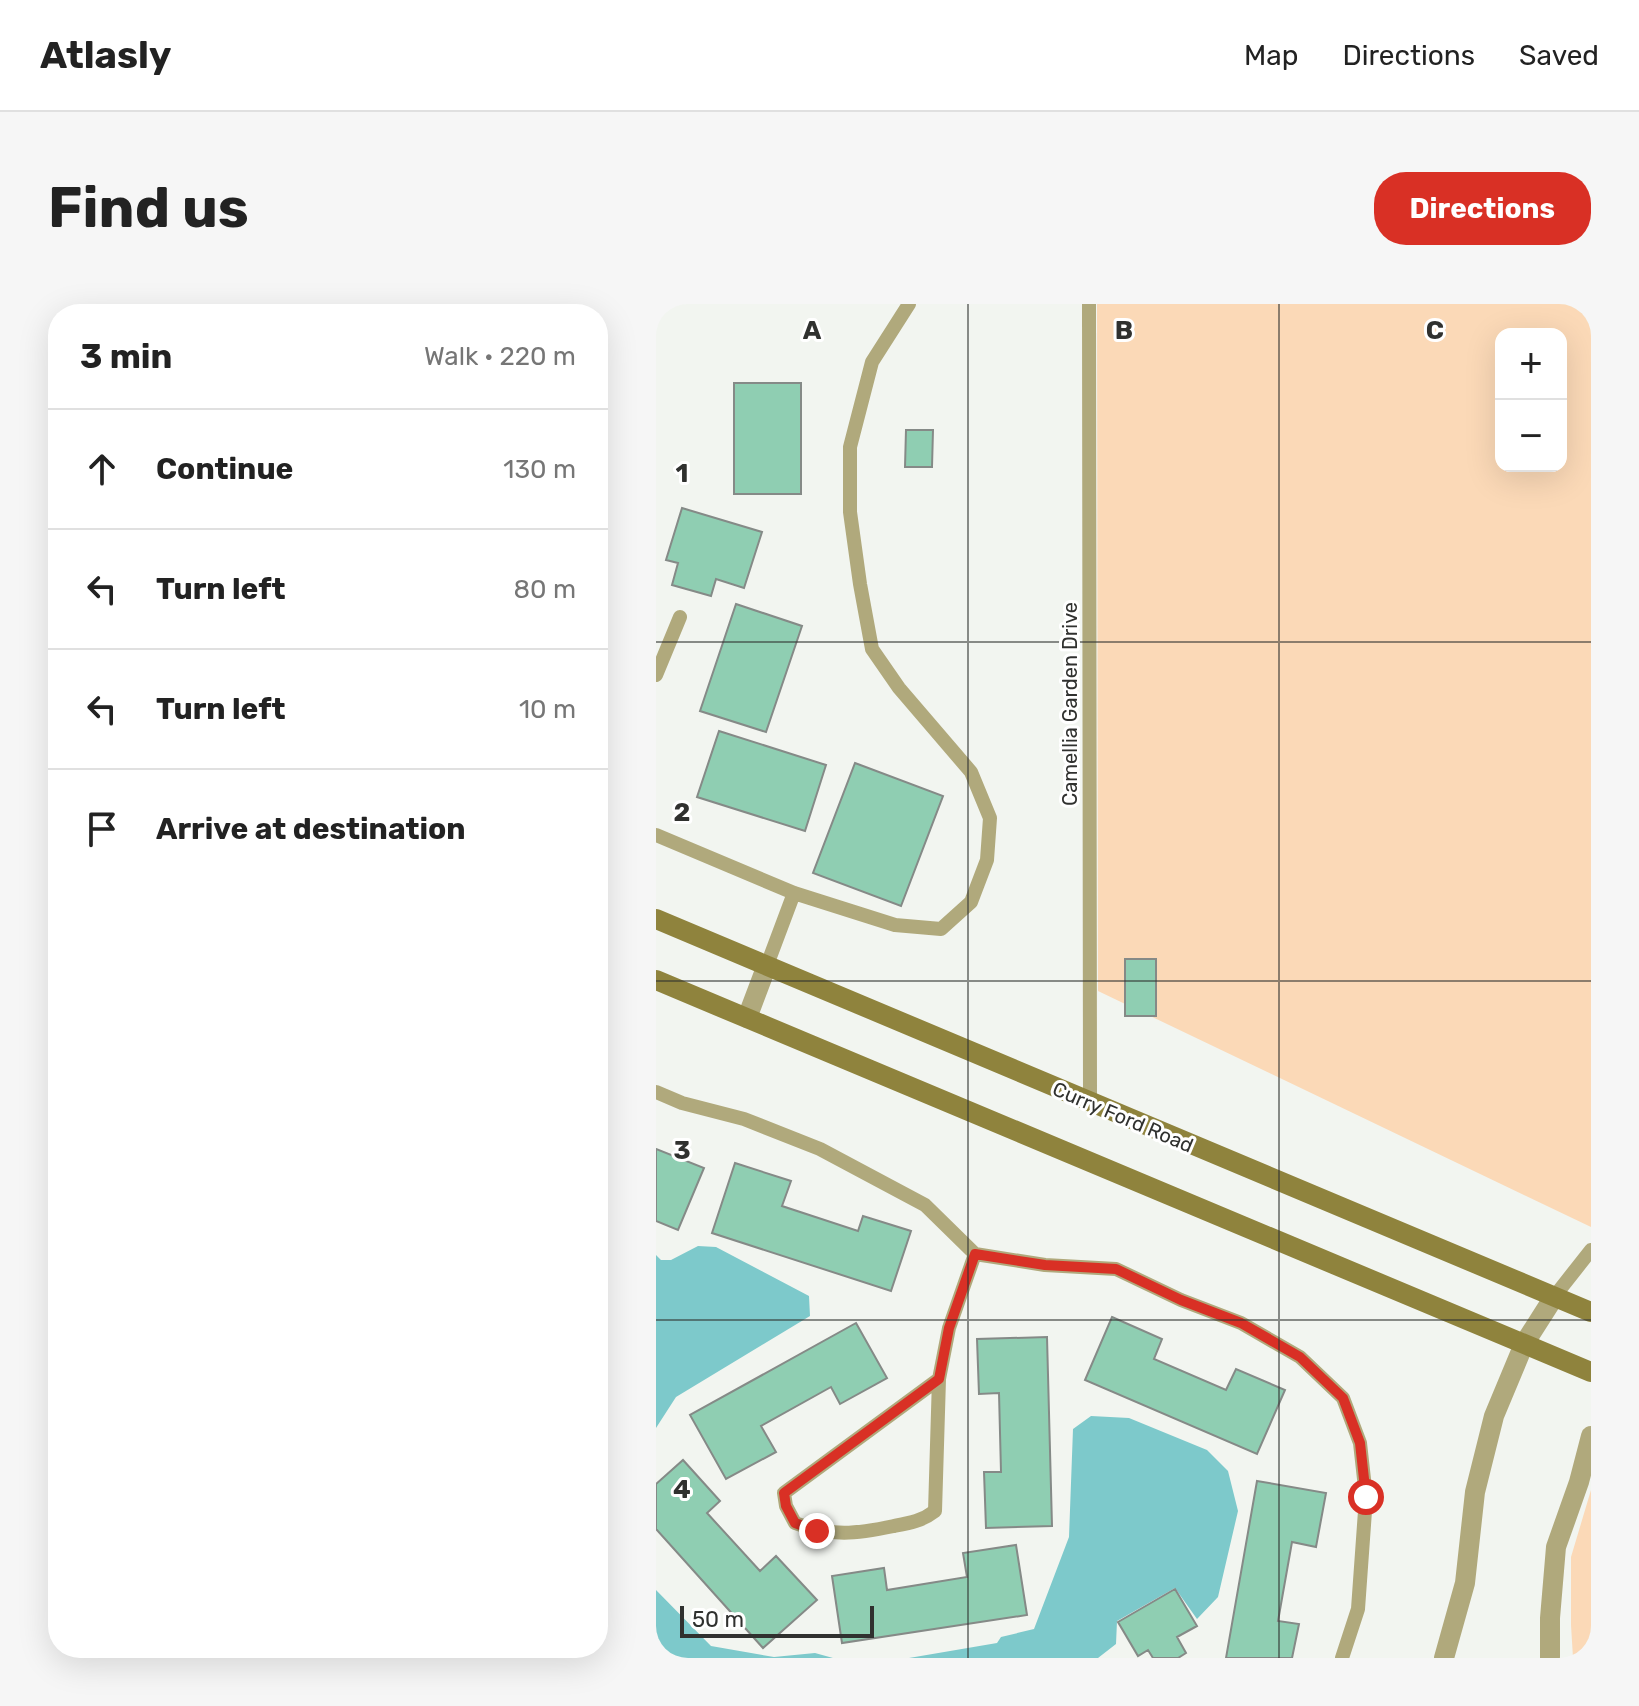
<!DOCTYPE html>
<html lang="en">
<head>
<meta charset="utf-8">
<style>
  :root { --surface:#fff; --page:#f6f6f6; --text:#222; --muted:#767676; --line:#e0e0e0; --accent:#d93025 }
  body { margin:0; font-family:Rubik,sans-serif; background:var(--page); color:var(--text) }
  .controls { position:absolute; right:24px; top:24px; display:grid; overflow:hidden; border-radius:16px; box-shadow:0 8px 32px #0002 }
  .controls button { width:72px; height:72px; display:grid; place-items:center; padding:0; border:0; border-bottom:2px solid var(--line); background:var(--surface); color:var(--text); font:40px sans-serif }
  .scale { position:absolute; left:24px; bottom:20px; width:194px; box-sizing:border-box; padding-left:8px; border:4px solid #30312f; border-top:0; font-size:22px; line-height:28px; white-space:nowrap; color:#30312f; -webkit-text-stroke:6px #fff; paint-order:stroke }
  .stop { position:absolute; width:24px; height:24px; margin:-18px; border:6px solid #d93025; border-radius:50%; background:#fff }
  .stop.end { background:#d93025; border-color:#fff; box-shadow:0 2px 8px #0008 }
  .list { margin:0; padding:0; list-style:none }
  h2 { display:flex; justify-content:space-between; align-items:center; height:104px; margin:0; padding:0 32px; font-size:34px }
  h2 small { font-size:26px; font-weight:400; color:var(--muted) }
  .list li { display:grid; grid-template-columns:52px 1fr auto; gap:24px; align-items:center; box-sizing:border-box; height:120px; padding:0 32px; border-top:2px solid var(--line) }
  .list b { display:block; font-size:30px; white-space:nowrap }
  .list em { font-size:26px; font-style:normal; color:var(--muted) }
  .icon { flex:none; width:44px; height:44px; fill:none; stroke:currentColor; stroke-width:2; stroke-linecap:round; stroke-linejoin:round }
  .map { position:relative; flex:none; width:935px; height:1354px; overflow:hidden; border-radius:32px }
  header { display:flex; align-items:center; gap:48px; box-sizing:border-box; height:112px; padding:0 40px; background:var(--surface); border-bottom:2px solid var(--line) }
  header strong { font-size:38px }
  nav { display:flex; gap:44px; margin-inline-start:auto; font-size:28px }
  .intro { display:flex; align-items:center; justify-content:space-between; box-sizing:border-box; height:192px; padding:0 48px }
  h1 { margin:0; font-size:56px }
  .button { padding:20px 36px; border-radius:32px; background:var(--accent); color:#fff; font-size:28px; font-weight:700 }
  main { display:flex; gap:48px; padding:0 48px }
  aside { flex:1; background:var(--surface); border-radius:32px; box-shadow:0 8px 32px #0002 }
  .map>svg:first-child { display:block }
  .green { fill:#fbd9b7; fill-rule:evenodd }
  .water { fill:#7dc9cb }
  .building { fill:#8fceb2; stroke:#858a87; stroke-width:2 }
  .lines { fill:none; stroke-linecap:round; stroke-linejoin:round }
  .lane { stroke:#b0a97c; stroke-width:14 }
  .street { stroke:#b0a97c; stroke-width:20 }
  .secondary { stroke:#8f833d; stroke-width:20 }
  .route { stroke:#d93025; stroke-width:10 }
  .grid { fill:none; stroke:#30312f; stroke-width:2; stroke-opacity:0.55 }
  .labels { text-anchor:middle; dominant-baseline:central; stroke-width:6; stroke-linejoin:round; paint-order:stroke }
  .street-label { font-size:20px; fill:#30312f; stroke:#fff }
  .grid-label { font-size:26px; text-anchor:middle; font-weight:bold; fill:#30312f; stroke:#fff; stroke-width:6; stroke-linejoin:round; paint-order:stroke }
</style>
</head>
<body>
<header>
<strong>Atlasly</strong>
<nav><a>Map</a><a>Directions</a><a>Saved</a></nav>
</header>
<div class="intro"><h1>Find us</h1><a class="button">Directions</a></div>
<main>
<aside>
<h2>3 min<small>Walk · 220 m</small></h2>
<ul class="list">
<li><svg class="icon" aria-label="ahead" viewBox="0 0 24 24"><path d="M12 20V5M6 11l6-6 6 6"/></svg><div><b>Continue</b></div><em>130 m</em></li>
<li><svg class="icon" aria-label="left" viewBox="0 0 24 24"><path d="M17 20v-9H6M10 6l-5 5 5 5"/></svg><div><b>Turn left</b></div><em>80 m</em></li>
<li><svg class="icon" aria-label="left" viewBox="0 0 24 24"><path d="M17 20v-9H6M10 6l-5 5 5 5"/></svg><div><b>Turn left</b></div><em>10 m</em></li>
<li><svg class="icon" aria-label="arrive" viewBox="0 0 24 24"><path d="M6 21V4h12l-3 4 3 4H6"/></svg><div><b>Arrive at destination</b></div></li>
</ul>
</aside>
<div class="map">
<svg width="935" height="1354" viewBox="0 0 935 1354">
  <rect width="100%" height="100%" fill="#f2f5f0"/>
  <path class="green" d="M441,0H935V923L442,687ZM845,30H905V162H845Z
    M935,1186V1354H917L915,1321V1253Z"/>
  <path class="water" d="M42,942L60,943L153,992L154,1012L20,1093L0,1124V951L5,956H15Z
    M435,1112L473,1114L551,1146L572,1167L582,1207L562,1293L541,1315L519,1284L461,1317L460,1340L442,1354H253L341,1339L345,1333L378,1325L413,1233L417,1125Z
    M0,1286L55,1342L118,1353L159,1349L177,1354H0Z"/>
  <path class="building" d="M78,79H145V190H78Z
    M250,126H277L276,163H249Z
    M26,204L106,228L88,284L60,275L55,292L16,281L22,259L10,256Z
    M80,300L146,322L110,428L44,407Z
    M63,427L170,461L149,527L41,493Z
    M199,459L287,492L245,602L157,569Z
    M469,655H500V712H469Z
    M0,845L48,864L22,926L0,917Z
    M79,859L135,877L126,902L202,927L207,912L255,927L235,987L56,929Z
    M456,1013L506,1035L498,1055L570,1086L580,1065L629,1086L601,1150L429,1076Z
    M200,1019L231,1074L184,1100L175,1083L105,1122L120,1148L70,1175L34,1111Z
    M391,1033L396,1222L330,1224L328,1168H345L343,1089L323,1090L321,1035Z
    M27,1156L64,1197L51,1209L104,1267L120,1252L161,1296L107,1344L0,1225V1180Z
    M601,1177L670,1189L660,1243L636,1238L622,1317L643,1320L636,1354H570Z
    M360,1241L371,1311L186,1339L176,1272L228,1264L231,1286L311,1273L307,1249Z
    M519,1285L541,1322L521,1333L530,1349L522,1354H497L492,1346L482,1352L462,1318Z"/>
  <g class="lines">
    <path class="lane" d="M433,0L434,799
      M0,371L24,313
      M0,531L138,589L239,621L285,625L315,598L331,556L334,514L315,468L243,384L216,345L204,280L194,208V143L216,58L253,0
      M111,661L138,589
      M0,788L26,799L88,815L164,845L269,901L319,950L389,961L460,965L525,996L585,1019L644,1053L687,1094L704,1139L710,1193L702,1305L686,1354
      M898,993L935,946
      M283,1075L279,1207C266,1217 254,1219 238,1222C200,1230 176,1233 139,1219L130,1202L128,1189L283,1075L293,1024L319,950"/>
    <path class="street" d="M91,714L111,661
      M788,1354L809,1279L819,1188L838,1112L868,1040L898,993
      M894,1354V1314L900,1243L923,1178L935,1132"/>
    <path class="secondary" d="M0,615L935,1008
      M0,676L935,1068"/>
  </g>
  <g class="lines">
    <path class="route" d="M161,1227L139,1219L130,1202L128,1189L283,1075L293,1024L319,950L389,961L460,965L525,996L585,1019L644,1053L687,1094L704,1139L710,1193"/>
  </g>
  <path class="grid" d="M312,0V1354M623,0V1354M0,338H935M0,677H935M0,1016H935"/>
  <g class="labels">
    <g class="street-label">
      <text transform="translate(414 400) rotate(-90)">Camellia Garden Drive</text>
      <text transform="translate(467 813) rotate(23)">Curry Ford Road</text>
    </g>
  </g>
  <g class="grid-label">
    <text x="156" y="35">A</text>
    <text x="468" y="35">B</text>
    <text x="779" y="35">C</text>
    <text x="26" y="178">1</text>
    <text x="26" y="517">2</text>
    <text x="26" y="855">3</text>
    <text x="26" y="1194">4</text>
  </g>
</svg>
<div class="controls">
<button>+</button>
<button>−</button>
</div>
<div class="scale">50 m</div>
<div class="stop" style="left:710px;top:1193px"></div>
<div class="stop end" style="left:161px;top:1227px"></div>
</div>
</main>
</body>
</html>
